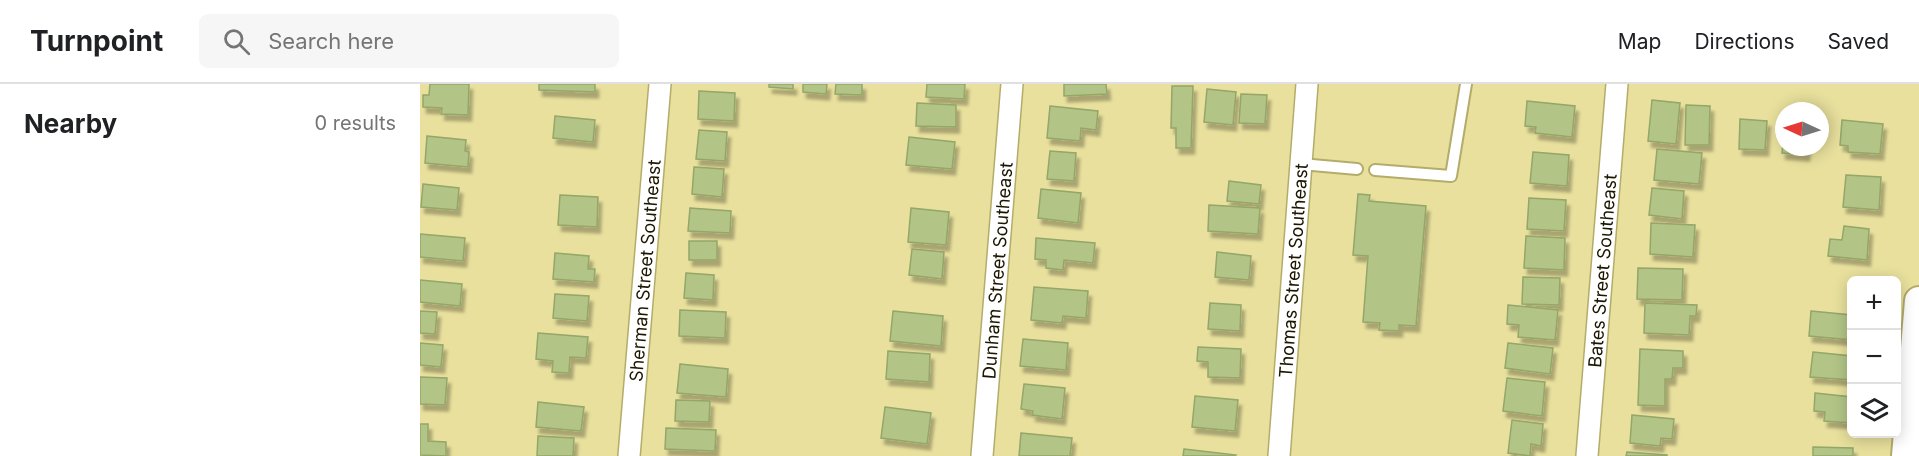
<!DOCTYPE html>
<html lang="en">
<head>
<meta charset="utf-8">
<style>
  :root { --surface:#fff; --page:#f6f6f6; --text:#202124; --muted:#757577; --line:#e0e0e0 }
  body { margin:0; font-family:Inter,sans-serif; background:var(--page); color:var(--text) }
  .controls { position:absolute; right:18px; bottom:18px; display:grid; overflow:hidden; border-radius:9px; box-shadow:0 3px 15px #0003 }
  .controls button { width:54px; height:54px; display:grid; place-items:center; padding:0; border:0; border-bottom:2px solid var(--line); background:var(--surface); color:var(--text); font:30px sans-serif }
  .compass { position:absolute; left:1355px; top:18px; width:54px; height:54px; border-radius:50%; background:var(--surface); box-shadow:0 3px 15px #0003; rotate:274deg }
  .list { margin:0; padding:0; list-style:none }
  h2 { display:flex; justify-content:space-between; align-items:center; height:78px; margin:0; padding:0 24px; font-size:26px }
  h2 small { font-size:20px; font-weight:400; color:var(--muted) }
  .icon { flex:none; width:33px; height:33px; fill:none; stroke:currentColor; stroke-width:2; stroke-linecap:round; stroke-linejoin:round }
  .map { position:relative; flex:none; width:1499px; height:372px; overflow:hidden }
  header { display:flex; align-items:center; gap:36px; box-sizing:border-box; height:84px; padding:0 30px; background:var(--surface); border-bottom:2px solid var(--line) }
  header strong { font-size:28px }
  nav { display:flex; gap:33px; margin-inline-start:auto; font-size:21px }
  .search { width:420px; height:54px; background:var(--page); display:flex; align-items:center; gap:15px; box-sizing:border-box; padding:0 21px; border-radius:9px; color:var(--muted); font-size:22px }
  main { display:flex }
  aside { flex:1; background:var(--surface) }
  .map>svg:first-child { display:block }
  .building { fill:#b2c586; stroke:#94a668; stroke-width:1.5; filter:url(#shadow) }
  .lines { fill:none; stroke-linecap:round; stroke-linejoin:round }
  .lane-casing { stroke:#b4ac6a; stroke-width:14 }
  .street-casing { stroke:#b4ac6a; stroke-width:24 }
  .secondary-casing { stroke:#b4ac6a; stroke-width:32 }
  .lane { stroke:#fff; stroke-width:10 }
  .street { stroke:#fff; stroke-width:21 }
  .secondary { stroke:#fff; stroke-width:28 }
  .labels { text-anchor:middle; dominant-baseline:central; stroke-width:5; stroke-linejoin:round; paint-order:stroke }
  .street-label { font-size:18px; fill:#1a1600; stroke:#fffef8 }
</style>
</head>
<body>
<header>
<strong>Turnpoint</strong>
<div class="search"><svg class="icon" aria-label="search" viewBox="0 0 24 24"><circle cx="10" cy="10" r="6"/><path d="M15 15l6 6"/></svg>Search here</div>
<nav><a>Map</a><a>Directions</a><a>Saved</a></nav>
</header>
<main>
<aside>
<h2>Nearby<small>0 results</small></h2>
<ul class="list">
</ul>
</aside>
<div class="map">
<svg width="1499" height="372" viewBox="0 0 1499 372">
  <defs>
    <filter id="shadow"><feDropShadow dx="3.5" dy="6" stdDeviation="1.5" flood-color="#0004"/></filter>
  </defs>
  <rect width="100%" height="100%" fill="#e8e09c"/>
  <path class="building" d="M10,0H49L48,31L21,30L22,24L3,23V11H9Z
    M119,0H175V8L119,6Z
    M349,0H373V5L349,3Z
    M383,0H407L406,10L383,8Z
    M416,0H442V11L415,10Z
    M507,0H545L544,15L506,13Z
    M644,0H686L687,10L644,12Z
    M752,2H773L771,64H756V44H751Z
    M787,5L816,8L813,41L784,38Z
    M279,7L315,9L314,37L278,35Z
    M821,10L847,11L845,40L819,39Z
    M1232,16L1260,19L1256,60L1228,57Z
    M1107,17L1155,22L1152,53L1115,49L1116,43L1105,42Z
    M497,19L536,21V43L496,42Z
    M1266,21L1290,22L1289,61H1265Z
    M630,22L678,27L676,46L661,44L660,57L627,54Z
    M135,32L175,36L173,58L133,54Z
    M1320,35L1347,37L1345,66L1319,65Z
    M1422,36L1463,40L1460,70L1428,68V62L1420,61Z
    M1364,45V63H1387L1386,71L1362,69Z
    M279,46L307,48L305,77L276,75Z
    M7,52L46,56L45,67L49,68L48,83L5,79Z
    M489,53L535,58L532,85L486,81Z
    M1237,65L1282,69L1279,100L1234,96Z
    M630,67L656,69L654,97L627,95Z
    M1113,68L1149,71L1147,102L1110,99Z
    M274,83L304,85L302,113L272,110Z
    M1426,91L1461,93L1459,126L1423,123Z
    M809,97L841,101L839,120L807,117Z
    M3,100L39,104L37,126L1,123Z
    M1232,104L1264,107L1262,135L1229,131Z
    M621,105L661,109L658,139L618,134Z
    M938,110L950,111L949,117L1006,122L996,242L979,241V247L959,246L960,239L943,238L948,172L933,171Z
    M140,111L178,113L177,143L138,141Z
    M1109,114L1146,116L1144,147L1107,145Z
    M789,121L840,124L838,150L788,147Z
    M270,124L311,127L310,149L268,147Z
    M491,124L529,128L526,161L488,158Z
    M1231,139L1275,141L1273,173L1230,170Z
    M1424,142L1449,145L1447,176L1408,172L1410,155L1422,156Z
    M0,150L45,154L43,177L0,173Z
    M1106,152L1145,154L1144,186L1104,184Z
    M616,154L675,159L673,179L644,176L643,186L626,184V176L615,175Z
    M269,157H297V176H269Z
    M492,165L524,168L522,195L489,191Z
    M797,168L831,172L829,196L795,193Z
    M135,169L169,172L168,185H175L174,198L133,195Z
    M1218,184L1263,185L1262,216L1217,215Z
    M266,189L294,191L293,216L264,214Z
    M1103,193L1140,194L1139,221L1102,220Z
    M0,196L42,200L40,222L0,218Z
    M614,203L668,207L666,234L643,232L642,239L611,236Z
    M135,210L169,212L167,237L133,234Z
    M790,219L821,221L820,247L788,245Z
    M1225,219L1277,221L1276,232H1270L1269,251L1224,249Z
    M1088,221L1138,226L1135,256L1098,253L1099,241L1087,240Z
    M260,226L306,228L305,254L259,252Z
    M0,227L17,228L15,250L0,249Z
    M473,227L523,232L521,262L470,257Z
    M1391,227L1432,231V256L1389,252Z
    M118,249L168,253L166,274L150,273L149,289L132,288L133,277L116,275Z
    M603,255L648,259L646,286L600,282Z
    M0,259L23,261L21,283L0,281Z
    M1088,259L1133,264L1130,290L1085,284Z
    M778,263L821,265L820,294L788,293V278L777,277Z
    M1220,265L1263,267V284H1253L1252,295H1245V322L1218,321Z
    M468,267L510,270L509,298L466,295Z
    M1393,268L1432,272V296L1390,293Z
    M260,280L308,285L306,313L257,309Z
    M0,293L27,294L25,321L0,320Z
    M1087,294L1125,298L1122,332L1083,327Z
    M604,300L645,304L642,335L612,331L613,327L601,325Z
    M1395,309L1432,313V339L1404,337L1405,328L1394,327Z
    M775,312L818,316L815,347L772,343Z
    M256,316L290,317L289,338L255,337Z
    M118,318L164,323L161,347L116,343Z
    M465,323L511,329L507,360L461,354Z
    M1212,331L1254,335L1252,355L1241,354L1240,362L1210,359Z
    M1092,336L1123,340L1121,362L1111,360L1110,372L1088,369Z
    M0,340H8V357L26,358V372L0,371Z
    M246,344L296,346L295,367L245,365Z
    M601,349L652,354L650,372H599Z
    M118,352L154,354L153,372H117Z
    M1393,363L1433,364V372H1393Z
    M764,365L816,371L815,372H763Z
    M1207,368L1247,371V372H1206Z"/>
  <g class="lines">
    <g class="lane-casing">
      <path id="lane" d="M881,80L937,85
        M955,86L1031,92L1046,0"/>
    </g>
    <g class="street-casing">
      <g id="street">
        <path id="s1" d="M209,372L240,0"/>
        <path id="s2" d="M562,372L592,0"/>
        <path id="s3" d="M859,372L887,0"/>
        <path id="s4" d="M1167,372L1197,0"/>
      </g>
    </g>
    <g class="secondary-casing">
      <path id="secondary" d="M1486,372L1499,217"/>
    </g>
    <use href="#lane" class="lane"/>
    <use href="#street" class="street"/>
    <use href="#secondary" class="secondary"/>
  </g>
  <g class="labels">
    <g class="street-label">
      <text stroke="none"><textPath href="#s1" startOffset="186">Sherman Street Southeast</textPath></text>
      <text stroke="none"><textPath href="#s2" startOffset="186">Dunham Street Southeast</textPath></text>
      <text stroke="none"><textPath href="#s3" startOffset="186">Thomas Street Southeast</textPath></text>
      <text stroke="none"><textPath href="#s4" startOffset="186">Bates Street Southeast</textPath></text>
    </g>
  </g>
</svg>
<div class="controls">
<button>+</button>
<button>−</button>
<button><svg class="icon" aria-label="layers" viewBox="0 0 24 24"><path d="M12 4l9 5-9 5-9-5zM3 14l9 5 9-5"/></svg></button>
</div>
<svg class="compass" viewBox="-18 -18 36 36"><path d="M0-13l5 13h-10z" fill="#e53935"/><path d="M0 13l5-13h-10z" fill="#757577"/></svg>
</div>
</main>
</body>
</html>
